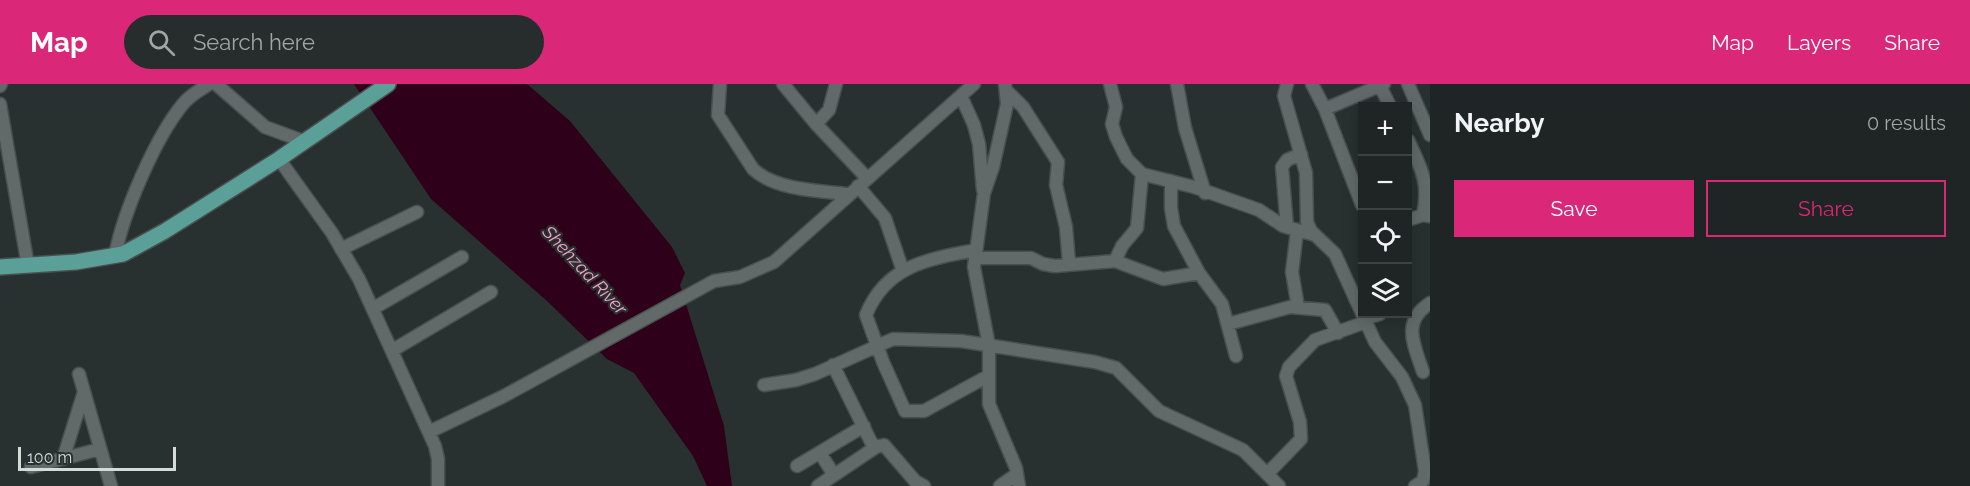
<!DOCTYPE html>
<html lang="en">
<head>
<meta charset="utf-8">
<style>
  :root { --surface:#1f2524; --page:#272d2c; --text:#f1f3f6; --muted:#a1a5a6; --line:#3c4241; --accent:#db2777 }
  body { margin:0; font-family:Raleway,sans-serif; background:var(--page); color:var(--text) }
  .controls { position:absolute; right:18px; top:18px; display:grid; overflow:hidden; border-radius:0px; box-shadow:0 3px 15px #0003 }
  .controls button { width:54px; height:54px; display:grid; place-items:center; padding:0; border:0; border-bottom:2px solid var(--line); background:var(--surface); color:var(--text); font:30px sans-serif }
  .scale { position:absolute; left:18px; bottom:15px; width:158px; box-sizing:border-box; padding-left:6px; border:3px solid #d6dbda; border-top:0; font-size:16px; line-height:21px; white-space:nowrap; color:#d6dbda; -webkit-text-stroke:4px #293130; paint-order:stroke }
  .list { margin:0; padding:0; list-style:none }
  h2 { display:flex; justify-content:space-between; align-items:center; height:78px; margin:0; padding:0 24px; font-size:26px }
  h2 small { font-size:20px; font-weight:400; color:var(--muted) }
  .actions { display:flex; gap:12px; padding:18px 24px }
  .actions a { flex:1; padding:14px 0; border:2px solid var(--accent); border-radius:0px; text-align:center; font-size:21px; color:var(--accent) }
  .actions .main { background:var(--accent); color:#fff }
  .icon { flex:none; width:33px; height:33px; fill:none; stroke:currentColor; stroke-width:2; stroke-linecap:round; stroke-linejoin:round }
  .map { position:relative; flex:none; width:1430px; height:402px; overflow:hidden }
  header { display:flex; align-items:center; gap:36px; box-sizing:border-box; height:84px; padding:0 30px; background:var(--accent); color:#fff }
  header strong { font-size:28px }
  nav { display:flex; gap:33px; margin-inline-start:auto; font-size:21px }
  .search { width:420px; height:54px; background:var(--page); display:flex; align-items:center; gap:15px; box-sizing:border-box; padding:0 21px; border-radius:33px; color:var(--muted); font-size:22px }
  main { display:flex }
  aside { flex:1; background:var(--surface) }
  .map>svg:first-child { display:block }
  .water { fill:#2e001a }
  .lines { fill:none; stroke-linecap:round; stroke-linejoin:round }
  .street-casing { stroke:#494f4e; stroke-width:15 }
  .primary-casing { stroke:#494f4e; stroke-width:18 }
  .street { stroke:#626a69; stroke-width:12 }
  .primary { stroke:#5b9f99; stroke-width:15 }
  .labels { text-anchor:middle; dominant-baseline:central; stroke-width:4.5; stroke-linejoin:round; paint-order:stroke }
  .water-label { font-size:18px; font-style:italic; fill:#f7a0c8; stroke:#293130 }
</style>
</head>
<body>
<header>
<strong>Map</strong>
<div class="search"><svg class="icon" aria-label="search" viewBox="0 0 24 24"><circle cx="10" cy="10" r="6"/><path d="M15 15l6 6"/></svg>Search here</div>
<nav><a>Map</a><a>Layers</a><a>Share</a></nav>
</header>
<main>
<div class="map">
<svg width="1430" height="402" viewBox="0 0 1430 402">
  <rect width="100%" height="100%" fill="#293130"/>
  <path class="water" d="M354,0H527L570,37L672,163L685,189L680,201L724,342L732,402H707L693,372L634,289L607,275L547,217L431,115Z"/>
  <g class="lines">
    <g class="street-casing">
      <path id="street" d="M216,0L265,43L303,57
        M720,0L718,31L753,85C775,106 819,107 849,110
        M783,0L816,40L867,94
        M1005,0L1007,20L993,83L984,109L974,183L989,262V320L1016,384L1019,402
        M1110,0L1116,23L1112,40L1116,53L1127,75L1142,90L1194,103L1259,126L1283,142L1315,151
        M1177,0L1185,44L1205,109
        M1287,0L1284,12L1306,89L1307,138L1311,147L1335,170L1375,258L1402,293L1415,321L1425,387L1423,397L1415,402
        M1312,0L1325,25L1362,121
        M1379,0L1390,22
        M1408,0L1430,51
        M0,2L1,0
        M1007,7L1023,23L1058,78L1056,101L1066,143L1069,179
        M961,12L974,41L979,60L983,106
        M0,20L28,182
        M1325,25L1384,0
        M816,40L829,26L836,0
        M1408,56C1421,84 1430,99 1423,131
        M279,75L332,149L359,195L435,362L438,375V402
        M1171,97V124L1174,142L1199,189L1222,220L1236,272
        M858,102L885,134L903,187
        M1408,136L1423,131L1429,132
        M1287,143L1282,83L1287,76L1301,70
        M1297,147L1292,188L1298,223
        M341,165L417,128
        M976,166C929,175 886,181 866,231L883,278L905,327H924L988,292
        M115,172C123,129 155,54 183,20C190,11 200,6 209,0
        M975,174H1031L1043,180L1055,182L1115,177L1163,195L1199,189
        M1115,177L1122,162L1137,144L1142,90
        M374,224L462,173
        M1365,235L1380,230
        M1228,240L1290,223L1325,226L1338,249
        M393,266L491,208
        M833,281L871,358L876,363L884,361L915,397L924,402
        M1423,288C1414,260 1401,238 1430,219
        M79,290L111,402
        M764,301L796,296L815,290L893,255L961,257L1095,278L1116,284L1159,327L1243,366L1279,402
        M429,348L504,312L714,197L740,193L774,178L974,0
        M820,369L834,391
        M63,375L84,308
        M797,382L864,342
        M31,383L100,365
        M1268,389L1301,355L1300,338L1286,292L1289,283L1315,256L1366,238
        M818,402L876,363
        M1000,402L1017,390"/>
    </g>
    <g class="primary-casing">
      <path id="primary" d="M0,183L76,178L123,170L165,147L279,75L388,0"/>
    </g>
    <use href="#street" class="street"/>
    <use href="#primary" class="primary"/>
  </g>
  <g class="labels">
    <g class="water-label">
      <text transform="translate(585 186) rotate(47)">Shehzad River</text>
    </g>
  </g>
</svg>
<div class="controls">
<button>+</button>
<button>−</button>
<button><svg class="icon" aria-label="locate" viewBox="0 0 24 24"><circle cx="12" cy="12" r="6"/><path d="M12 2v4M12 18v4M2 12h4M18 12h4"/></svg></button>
<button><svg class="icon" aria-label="layers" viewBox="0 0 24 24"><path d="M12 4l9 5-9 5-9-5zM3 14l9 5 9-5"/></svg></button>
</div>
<div class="scale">100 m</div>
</div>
<aside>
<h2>Nearby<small>0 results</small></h2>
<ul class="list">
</ul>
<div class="actions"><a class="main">Save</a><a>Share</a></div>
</aside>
</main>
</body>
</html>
